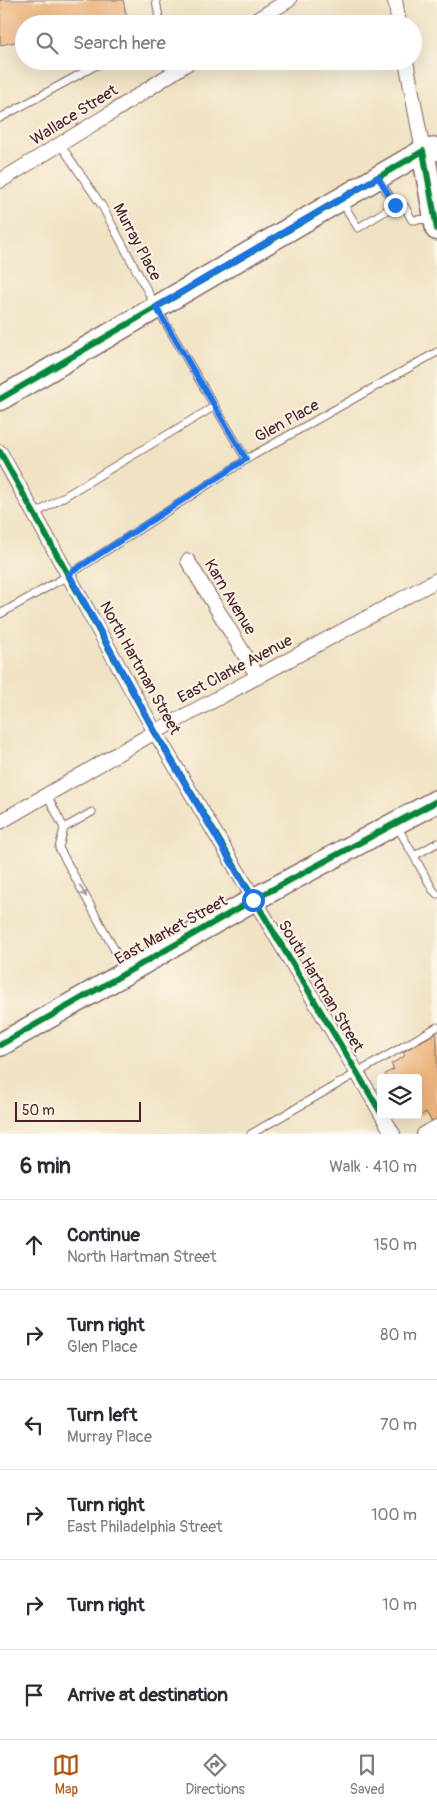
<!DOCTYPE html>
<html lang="en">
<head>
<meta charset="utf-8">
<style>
  :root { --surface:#fff; --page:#f2f2f3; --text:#2b2b33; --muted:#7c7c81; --line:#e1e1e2; --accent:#b45309 }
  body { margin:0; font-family:Pangolin,sans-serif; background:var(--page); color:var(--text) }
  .controls { position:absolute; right:15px; bottom:15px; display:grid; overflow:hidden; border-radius:5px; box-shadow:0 5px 20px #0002 }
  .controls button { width:45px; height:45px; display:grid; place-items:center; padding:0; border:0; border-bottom:1px solid var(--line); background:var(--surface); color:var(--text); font:25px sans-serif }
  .scale { position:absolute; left:15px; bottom:12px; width:126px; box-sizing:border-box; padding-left:5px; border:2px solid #4a1f2b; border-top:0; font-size:14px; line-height:18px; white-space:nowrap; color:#4a1f2b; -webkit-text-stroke:4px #fcf5e5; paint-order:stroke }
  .stop { position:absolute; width:15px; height:15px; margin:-11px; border:4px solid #1a73e8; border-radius:50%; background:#fff }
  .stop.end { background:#1a73e8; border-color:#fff; box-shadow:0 1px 5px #0008 }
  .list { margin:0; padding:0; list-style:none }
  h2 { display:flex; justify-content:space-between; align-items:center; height:65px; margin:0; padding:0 20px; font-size:21px }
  h2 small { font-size:16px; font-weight:400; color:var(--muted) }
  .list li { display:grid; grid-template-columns:32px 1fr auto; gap:15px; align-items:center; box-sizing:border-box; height:90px; padding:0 20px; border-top:1px solid var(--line) }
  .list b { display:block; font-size:19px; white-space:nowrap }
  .list p { margin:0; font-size:16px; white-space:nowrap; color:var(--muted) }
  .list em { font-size:16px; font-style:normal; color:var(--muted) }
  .icon { flex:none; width:28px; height:28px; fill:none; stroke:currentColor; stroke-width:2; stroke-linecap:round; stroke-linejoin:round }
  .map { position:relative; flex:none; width:437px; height:1134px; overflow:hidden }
  .search { position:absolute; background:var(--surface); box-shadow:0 5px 20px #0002; left:15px; right:15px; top:15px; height:55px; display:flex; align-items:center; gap:12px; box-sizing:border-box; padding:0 18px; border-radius:28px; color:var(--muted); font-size:19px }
  .sheet { height:605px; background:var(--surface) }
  nav { display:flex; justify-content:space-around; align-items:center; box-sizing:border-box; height:70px; border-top:1px solid var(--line); background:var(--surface); font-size:14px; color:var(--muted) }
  nav a { display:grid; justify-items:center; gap:2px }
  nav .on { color:var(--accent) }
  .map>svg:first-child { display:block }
  .building { fill:#edb37c }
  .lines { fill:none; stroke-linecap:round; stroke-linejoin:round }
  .service-casing { stroke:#846461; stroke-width:9 }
  .minor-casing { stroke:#846461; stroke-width:16 }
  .primary-casing { stroke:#846461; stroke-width:25 }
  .service { stroke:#fff; stroke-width:7 }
  .minor { stroke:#fff; stroke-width:14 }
  .primary { stroke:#fff; stroke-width:22 }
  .cycleway-casing { stroke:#fcf5e5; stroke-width:9 }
  .cycleway { stroke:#00873e; stroke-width:6 }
  .oneway { fill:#ae9aa0 }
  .route { stroke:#1a73e8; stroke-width:6 }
  .labels { text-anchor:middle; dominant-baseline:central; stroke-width:4; stroke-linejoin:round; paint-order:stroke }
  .street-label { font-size:16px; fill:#4a1f2b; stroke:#fcf5e5 }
</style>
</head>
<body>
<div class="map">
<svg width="437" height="1134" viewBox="0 0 437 1134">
  <rect width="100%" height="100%" fill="#fcf5e5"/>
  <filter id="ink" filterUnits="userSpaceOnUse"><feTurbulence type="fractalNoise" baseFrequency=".02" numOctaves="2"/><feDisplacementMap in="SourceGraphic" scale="10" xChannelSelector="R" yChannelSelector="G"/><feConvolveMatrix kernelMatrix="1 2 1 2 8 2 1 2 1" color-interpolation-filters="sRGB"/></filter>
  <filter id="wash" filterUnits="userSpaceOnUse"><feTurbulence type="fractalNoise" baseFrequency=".0096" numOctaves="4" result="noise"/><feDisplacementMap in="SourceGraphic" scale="20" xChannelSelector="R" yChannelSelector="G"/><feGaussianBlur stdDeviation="1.12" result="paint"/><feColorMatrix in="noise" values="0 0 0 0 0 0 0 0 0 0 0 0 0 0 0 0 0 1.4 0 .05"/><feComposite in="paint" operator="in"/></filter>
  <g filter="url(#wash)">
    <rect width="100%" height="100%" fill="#f0e3c4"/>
    <g id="blocks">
      <path class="building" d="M0,0H123L127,19L104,24H24V40L0,45Z
        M437,1032V1119L432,1122L426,1112L418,1117V1078H387L385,1074L394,1069L391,1064L405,1056L403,1052Z"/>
    </g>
  </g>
  <g filter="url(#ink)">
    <use href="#blocks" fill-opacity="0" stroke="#846461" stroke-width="1"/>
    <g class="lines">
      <g class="service-casing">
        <path id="service" d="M156,0L160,24
          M171,61L174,72
          M0,118L104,61
          M60,144L102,206L156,307L246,459
          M342,202L358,228L395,205L380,181
          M395,205L405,207L412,220L432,219
          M35,514L215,406
          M0,614L69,575L252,456L437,352
          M47,795L64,828L59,848L125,969
          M397,826L433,890L437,894
          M64,828L92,812
          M414,856L437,843
          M251,1134L437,1027"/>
      </g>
      <g class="minor-casing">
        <path id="minor" d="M395,0L399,24
          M250,24L289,0
          M406,61L423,151
          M0,181L111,113L191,61
          M0,452L155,732L381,1113
          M188,561L258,677
          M0,822L155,732L437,580
          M382,1115L393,1134
          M424,1134L437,1127"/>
      </g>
      <g class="primary-casing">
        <path id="primary" d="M423,151L437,229
          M0,399L423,151L437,149
          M0,1045L253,900L437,801"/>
      </g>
      <use href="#service" class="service"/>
      <use href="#minor" class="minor"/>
      <use href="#primary" class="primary"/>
      <g class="cycleway-casing">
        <path id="cycleway" d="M0,399L423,151L437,229
          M0,452L155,732L381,1113
          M0,1045L253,900L437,801"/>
      </g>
      <use href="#cycleway" class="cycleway"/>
    </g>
    <defs><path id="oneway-solid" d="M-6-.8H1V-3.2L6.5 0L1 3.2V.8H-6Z" transform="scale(1.25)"/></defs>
    <use class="oneway" href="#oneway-solid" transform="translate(83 891) rotate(61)"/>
  </g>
  <g class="lines" filter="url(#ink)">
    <path class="route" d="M253,900L155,732L69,574L246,459L156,307L378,177L395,205"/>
  </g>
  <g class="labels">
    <g class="street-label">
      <text transform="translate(74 115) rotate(-32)">Wallace Street</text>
      <text transform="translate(137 242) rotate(62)">Murray Place</text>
      <text transform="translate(287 421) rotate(-29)">Glen Place</text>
      <text transform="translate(230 597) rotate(59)">Karn Avenue</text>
      <text transform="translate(140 668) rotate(61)">North Hartman Street</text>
      <text transform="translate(235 669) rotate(-28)">East Clarke Avenue</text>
      <text transform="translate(171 930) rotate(-29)">East Market Street</text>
      <text transform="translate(321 986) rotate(59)">South Hartman Street</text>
    </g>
  </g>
</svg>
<div class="controls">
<button><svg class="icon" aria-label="layers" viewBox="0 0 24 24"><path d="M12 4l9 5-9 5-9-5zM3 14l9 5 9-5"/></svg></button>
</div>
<div class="scale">50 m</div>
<div class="stop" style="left:253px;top:900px"></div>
<div class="stop end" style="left:395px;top:205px"></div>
<div class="search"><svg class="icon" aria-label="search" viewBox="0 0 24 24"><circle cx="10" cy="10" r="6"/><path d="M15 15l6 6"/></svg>Search here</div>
</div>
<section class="sheet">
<h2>6 min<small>Walk · 410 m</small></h2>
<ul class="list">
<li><svg class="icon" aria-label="ahead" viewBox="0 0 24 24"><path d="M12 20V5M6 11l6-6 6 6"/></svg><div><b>Continue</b><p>North Hartman Street</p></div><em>150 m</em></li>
<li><svg class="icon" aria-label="right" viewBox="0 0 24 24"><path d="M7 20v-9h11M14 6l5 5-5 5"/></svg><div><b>Turn right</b><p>Glen Place</p></div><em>80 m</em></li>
<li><svg class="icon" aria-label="left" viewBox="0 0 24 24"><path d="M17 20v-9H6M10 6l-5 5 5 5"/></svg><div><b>Turn left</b><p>Murray Place</p></div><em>70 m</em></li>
<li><svg class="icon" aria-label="right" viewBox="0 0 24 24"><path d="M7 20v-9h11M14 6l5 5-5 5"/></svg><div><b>Turn right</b><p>East Philadelphia Street</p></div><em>100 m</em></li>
<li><svg class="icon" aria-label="right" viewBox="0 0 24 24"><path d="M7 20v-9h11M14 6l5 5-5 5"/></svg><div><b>Turn right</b></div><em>10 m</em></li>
<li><svg class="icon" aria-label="arrive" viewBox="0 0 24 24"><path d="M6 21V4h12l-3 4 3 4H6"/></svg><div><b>Arrive at destination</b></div></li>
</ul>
</section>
<nav>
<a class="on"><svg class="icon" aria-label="map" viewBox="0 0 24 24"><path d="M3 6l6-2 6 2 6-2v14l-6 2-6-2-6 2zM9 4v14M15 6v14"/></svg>Map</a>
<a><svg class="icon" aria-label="directions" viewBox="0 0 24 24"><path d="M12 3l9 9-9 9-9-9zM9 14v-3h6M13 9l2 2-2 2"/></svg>Directions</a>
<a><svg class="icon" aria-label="saved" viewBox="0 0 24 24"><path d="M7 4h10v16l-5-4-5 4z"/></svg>Saved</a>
</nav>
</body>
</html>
